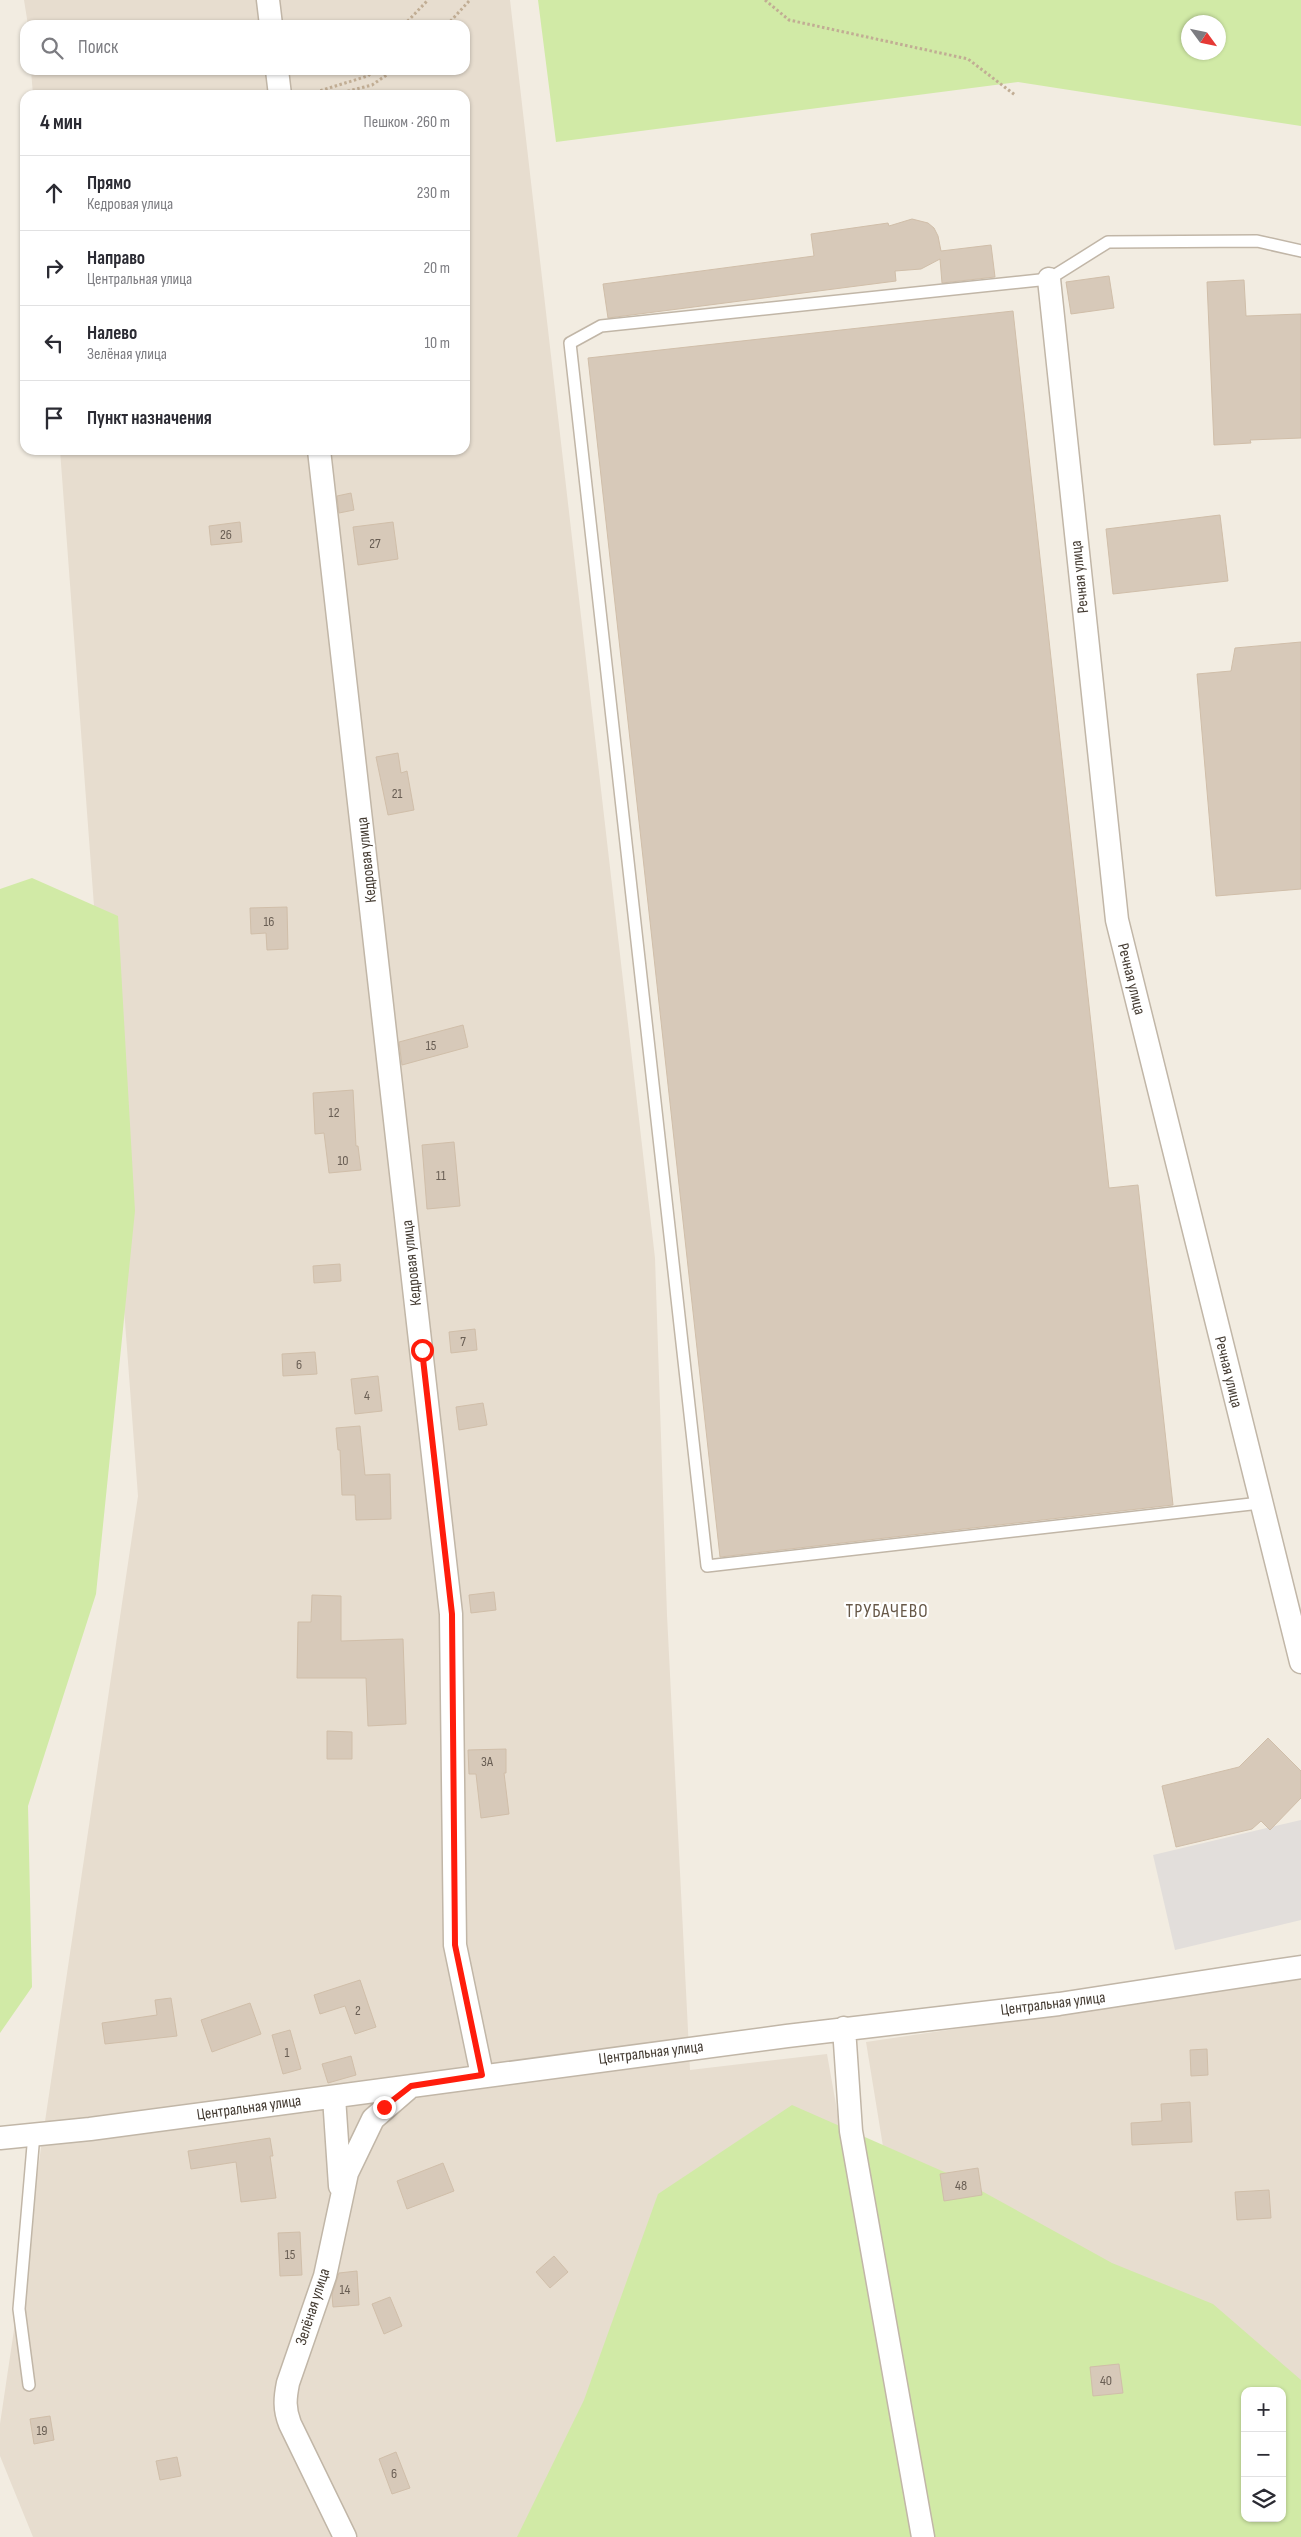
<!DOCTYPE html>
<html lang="ru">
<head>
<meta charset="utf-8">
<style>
  :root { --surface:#fff; --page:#f2f2f3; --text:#2b2b33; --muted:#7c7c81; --line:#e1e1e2 }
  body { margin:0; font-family:"Sofia Sans Condensed",sans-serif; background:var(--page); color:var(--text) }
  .controls { position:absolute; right:15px; bottom:15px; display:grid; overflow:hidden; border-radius:10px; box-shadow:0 1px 4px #0004 }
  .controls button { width:45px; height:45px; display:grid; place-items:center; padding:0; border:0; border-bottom:1px solid var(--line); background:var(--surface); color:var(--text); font:25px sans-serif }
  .compass { position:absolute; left:1181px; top:15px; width:45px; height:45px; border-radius:50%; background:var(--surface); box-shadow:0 1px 4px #0004; rotate:123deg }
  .stop { position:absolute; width:15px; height:15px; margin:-11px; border:4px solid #ff1d0c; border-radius:50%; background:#fff }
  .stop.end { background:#ff1d0c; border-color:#fff; box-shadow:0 1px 5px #0008 }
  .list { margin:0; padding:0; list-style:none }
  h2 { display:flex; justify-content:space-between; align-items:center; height:65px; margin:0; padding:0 20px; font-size:21px }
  h2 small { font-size:16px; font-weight:400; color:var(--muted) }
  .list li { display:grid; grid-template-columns:32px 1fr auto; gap:15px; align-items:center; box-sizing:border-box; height:75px; padding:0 20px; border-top:1px solid var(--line) }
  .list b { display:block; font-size:19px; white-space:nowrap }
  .list p { margin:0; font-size:16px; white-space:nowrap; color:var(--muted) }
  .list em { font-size:16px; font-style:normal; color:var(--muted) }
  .icon { flex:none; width:28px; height:28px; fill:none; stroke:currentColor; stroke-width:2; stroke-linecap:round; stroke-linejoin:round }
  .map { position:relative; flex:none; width:1301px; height:2537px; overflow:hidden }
  .search { position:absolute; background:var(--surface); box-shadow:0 1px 4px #0004; left:20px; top:20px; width:450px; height:55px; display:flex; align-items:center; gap:12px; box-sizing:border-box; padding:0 18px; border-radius:15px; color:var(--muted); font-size:19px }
  .panel { position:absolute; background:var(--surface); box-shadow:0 1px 4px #0004; left:20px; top:90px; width:450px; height:365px; border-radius:15px }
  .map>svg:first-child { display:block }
  .residential { fill:#e7ddcf; fill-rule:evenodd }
  .green { fill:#d1eaa6; fill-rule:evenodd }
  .parking { fill:#e2dedb }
  .building { fill:#d7c9b9; stroke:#d0bea9 }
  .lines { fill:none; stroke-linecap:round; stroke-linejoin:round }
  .lane-casing { stroke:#c1b6a7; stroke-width:14 }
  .street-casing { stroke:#c1b6a7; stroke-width:25 }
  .path { stroke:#c1ad94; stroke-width:3; stroke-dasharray:2.5 2.5; stroke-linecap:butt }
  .lane { stroke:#fff; stroke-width:11 }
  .street { stroke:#fff; stroke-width:22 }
  .route { stroke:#ff1d0c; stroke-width:6 }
  .labels { text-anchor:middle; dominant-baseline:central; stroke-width:4.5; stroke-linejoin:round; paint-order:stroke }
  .number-label { font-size:14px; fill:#695e54 }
  .street-label { font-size:16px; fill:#443b32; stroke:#fff }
  .quarter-label { font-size:19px; letter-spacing:1px; fill:#675848; stroke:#fff }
</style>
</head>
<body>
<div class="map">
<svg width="1301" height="2537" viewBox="0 0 1301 2537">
  <rect width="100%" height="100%" fill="#f2ece1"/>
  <path class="residential" d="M24,0H510L655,1258L667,1615L690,2070L827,2054L913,2537H33L0,2456V2424L138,1496L60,450H465V95H33L31,70H465V25H28Z
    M1301,1978V2537L943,2515L866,2042ZM1245,2391H1282V2518H1245Z"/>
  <path class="green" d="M538,0H1301V126L1018,82L556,142ZM1218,22V52H1188V22Z
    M32,878L118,916L135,1211L96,1594L28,1806L32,1987L0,2033V889Z
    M792,2105L958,2178L1112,2263L1213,2304L1301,2380V2537H517L584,2400L658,2194ZM1245,2391H1282V2518H1245Z"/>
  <path class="parking" d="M1301,1820V1920L1175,1950L1153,1855Z"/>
  <path class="building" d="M912,219L928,223L934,228L938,236L941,251L991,245L995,277L942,283L940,259L921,269L895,271L896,281L608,318L603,284L814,256L811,234L888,223L889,226Z
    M1109,276L1114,308L1071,314L1066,282Z
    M1244,280L1246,316L1301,314V438L1250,440L1251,443L1214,445L1207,282Z
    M1013,311L1109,1188L1138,1185L1173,1505L720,1557L588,358Z
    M351,493L354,510L339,513L337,496Z
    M1220,515L1228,581L1113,594L1106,529Z
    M240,522L242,542L211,545L209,526Z
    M393,522L398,559L358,565L353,527Z
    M1301,642V889L1216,896L1197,674L1231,671L1235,648Z
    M398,753L401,773L407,771L414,810L388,815L376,757Z
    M287,907L288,949L267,950L266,933L251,934L250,908Z
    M463,1025L468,1047L402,1065L399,1042Z
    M353,1090L356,1146H358L361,1170L329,1173L324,1133L315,1134L313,1093Z
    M454,1142L460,1206L427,1209L422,1145Z
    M340,1264L341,1281L314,1283L313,1266Z
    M475,1329L477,1350L451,1353L449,1332Z
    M315,1352L317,1374L283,1376L282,1354Z
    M378,1376L382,1411L355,1414L351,1379Z
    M483,1403L487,1425L459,1430L456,1407Z
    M360,1426L365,1475L390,1474L391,1519L356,1520L355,1495H342L340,1450H338L336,1428Z
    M494,1592L496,1610L471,1613L469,1595Z
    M312,1595L341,1596V1641L403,1639L406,1724L368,1726L366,1678H297L298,1622H311Z
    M327,1731L352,1732V1759H327Z
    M1268,1738L1301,1771V1798L1270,1830L1261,1821L1252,1829L1176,1847L1162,1786L1239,1767Z
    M506,1749V1773H504L509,1814L481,1818L476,1774H469L468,1750Z
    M360,1980L376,2027L355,2034L345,2006L320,2014L314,1995Z
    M171,1998L177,2036L105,2044L102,2023L157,2015L155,2000Z
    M250,2003L261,2034L212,2052L201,2020Z
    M290,2030L301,2069L283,2074L272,2035Z
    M1207,2049L1208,2075L1191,2076L1190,2050Z
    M351,2056L356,2075L328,2083L322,2064Z
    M1190,2102L1192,2142L1132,2145L1131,2123L1162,2121L1161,2104Z
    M270,2138L273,2156H270L276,2198L241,2202L236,2162L191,2169L188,2151Z
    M443,2163L454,2191L407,2209L397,2181Z
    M978,2168L982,2195L944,2201L940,2174Z
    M1269,2190L1271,2218L1237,2220L1235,2192Z
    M300,2232L302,2275L280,2276L278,2233Z
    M554,2256L568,2272L550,2288L536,2272Z
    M357,2271L359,2305L333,2307L332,2295L339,2273Z
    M390,2297L402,2326L384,2334L372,2304Z
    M1119,2364L1123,2393L1093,2396L1090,2367Z
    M50,2416L54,2440L34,2444L30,2419Z
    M396,2452L410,2488L392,2494L379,2459Z
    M177,2457L181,2476L160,2480L156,2461Z"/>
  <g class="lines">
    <g class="lane-casing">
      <path id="lane" d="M1260,1503L707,1566L570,343L601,326L1049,279L1108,242L1257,241L1301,251
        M29,2385L19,2309L34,2134"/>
    </g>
    <g class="street-casing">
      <path id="street" d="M268,0L271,25
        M277,70L280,95
        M1049,279L1117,920L1301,1662
        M319,450L451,1614L455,1945L482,2075
        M844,2028L851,2131L923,2537
        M334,2097L340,2186
        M0,2138L90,2129L787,2036L1059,2004L1301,1967
        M345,2537L290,2424C284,2409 285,2398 288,2383L325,2276L347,2173L373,2119L410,2087"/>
    </g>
    <path class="path" d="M765,0L789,20L968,59L1015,95
      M404,25L428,0
      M447,25L470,0
      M306,95L368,76L374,70
      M333,95L372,85L394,70"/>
    <use href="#lane" class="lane"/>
    <use href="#street" class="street"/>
  </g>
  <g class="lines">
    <path class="route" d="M384,2107L411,2086L482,2075L455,1945L452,1614L422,1350"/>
  </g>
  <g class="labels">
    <g class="number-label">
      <text x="226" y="534">26</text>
      <text x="375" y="543">27</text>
      <text x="397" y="793">21</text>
      <text x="269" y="921">16</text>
      <text x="431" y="1045">15</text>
      <text x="334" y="1112">12</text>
      <text x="343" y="1160">10</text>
      <text x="441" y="1175">11</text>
      <text x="463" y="1341">7</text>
      <text x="299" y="1364">6</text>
      <text x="367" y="1395">4</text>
      <text x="487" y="1761">3А</text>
      <text x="358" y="2010">2</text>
      <text x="287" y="2052">1</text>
      <text x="961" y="2185">48</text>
      <text x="290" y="2254">15</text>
      <text x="345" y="2289">14</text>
      <text x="1106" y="2380">40</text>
      <text x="42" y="2430">19</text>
      <text x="394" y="2473">6</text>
    </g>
    <g class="street-label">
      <text transform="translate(1080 577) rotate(-96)">Речная улица</text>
      <text transform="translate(367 860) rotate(-96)">Кедровая улица</text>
      <text transform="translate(1131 979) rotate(76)">Речная улица</text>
      <text transform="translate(412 1263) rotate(-96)">Кедровая улица</text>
      <text transform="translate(1228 1372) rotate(76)">Речная улица</text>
      <text transform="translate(1053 2004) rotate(-7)">Центральная улица</text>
      <text transform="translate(651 2053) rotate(-7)">Центральная улица</text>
      <text transform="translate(249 2108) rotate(-8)">Центральная улица</text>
      <text transform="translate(313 2307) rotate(-72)">Зелёная улица</text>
    </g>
    <g class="quarter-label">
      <text x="887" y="1611">ТРУБАЧЕВО</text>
    </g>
  </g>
</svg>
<div class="controls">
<button>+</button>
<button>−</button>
<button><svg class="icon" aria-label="layers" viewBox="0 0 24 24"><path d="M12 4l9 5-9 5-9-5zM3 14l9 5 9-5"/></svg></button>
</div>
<svg class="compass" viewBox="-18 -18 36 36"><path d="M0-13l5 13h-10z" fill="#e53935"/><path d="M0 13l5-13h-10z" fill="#7c7c81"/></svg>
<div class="stop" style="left:422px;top:1350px"></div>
<div class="stop end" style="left:384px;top:2107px"></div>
<div class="search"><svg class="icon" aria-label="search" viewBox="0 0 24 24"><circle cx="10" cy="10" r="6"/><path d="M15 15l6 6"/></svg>Поиск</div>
<section class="panel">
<h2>4 мин<small>Пешком · 260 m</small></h2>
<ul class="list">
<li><svg class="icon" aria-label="ahead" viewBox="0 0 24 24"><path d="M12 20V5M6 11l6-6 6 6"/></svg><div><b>Прямо</b><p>Кедровая улица</p></div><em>230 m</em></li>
<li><svg class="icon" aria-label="right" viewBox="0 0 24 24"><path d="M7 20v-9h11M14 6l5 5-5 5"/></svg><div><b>Направо</b><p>Центральная улица</p></div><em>20 m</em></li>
<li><svg class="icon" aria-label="left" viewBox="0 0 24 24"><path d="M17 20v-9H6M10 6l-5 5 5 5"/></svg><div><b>Налево</b><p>Зелёная улица</p></div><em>10 m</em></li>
<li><svg class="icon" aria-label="arrive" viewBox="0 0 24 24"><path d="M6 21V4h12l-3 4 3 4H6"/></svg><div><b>Пункт назначения</b></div></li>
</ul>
</section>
</div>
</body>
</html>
